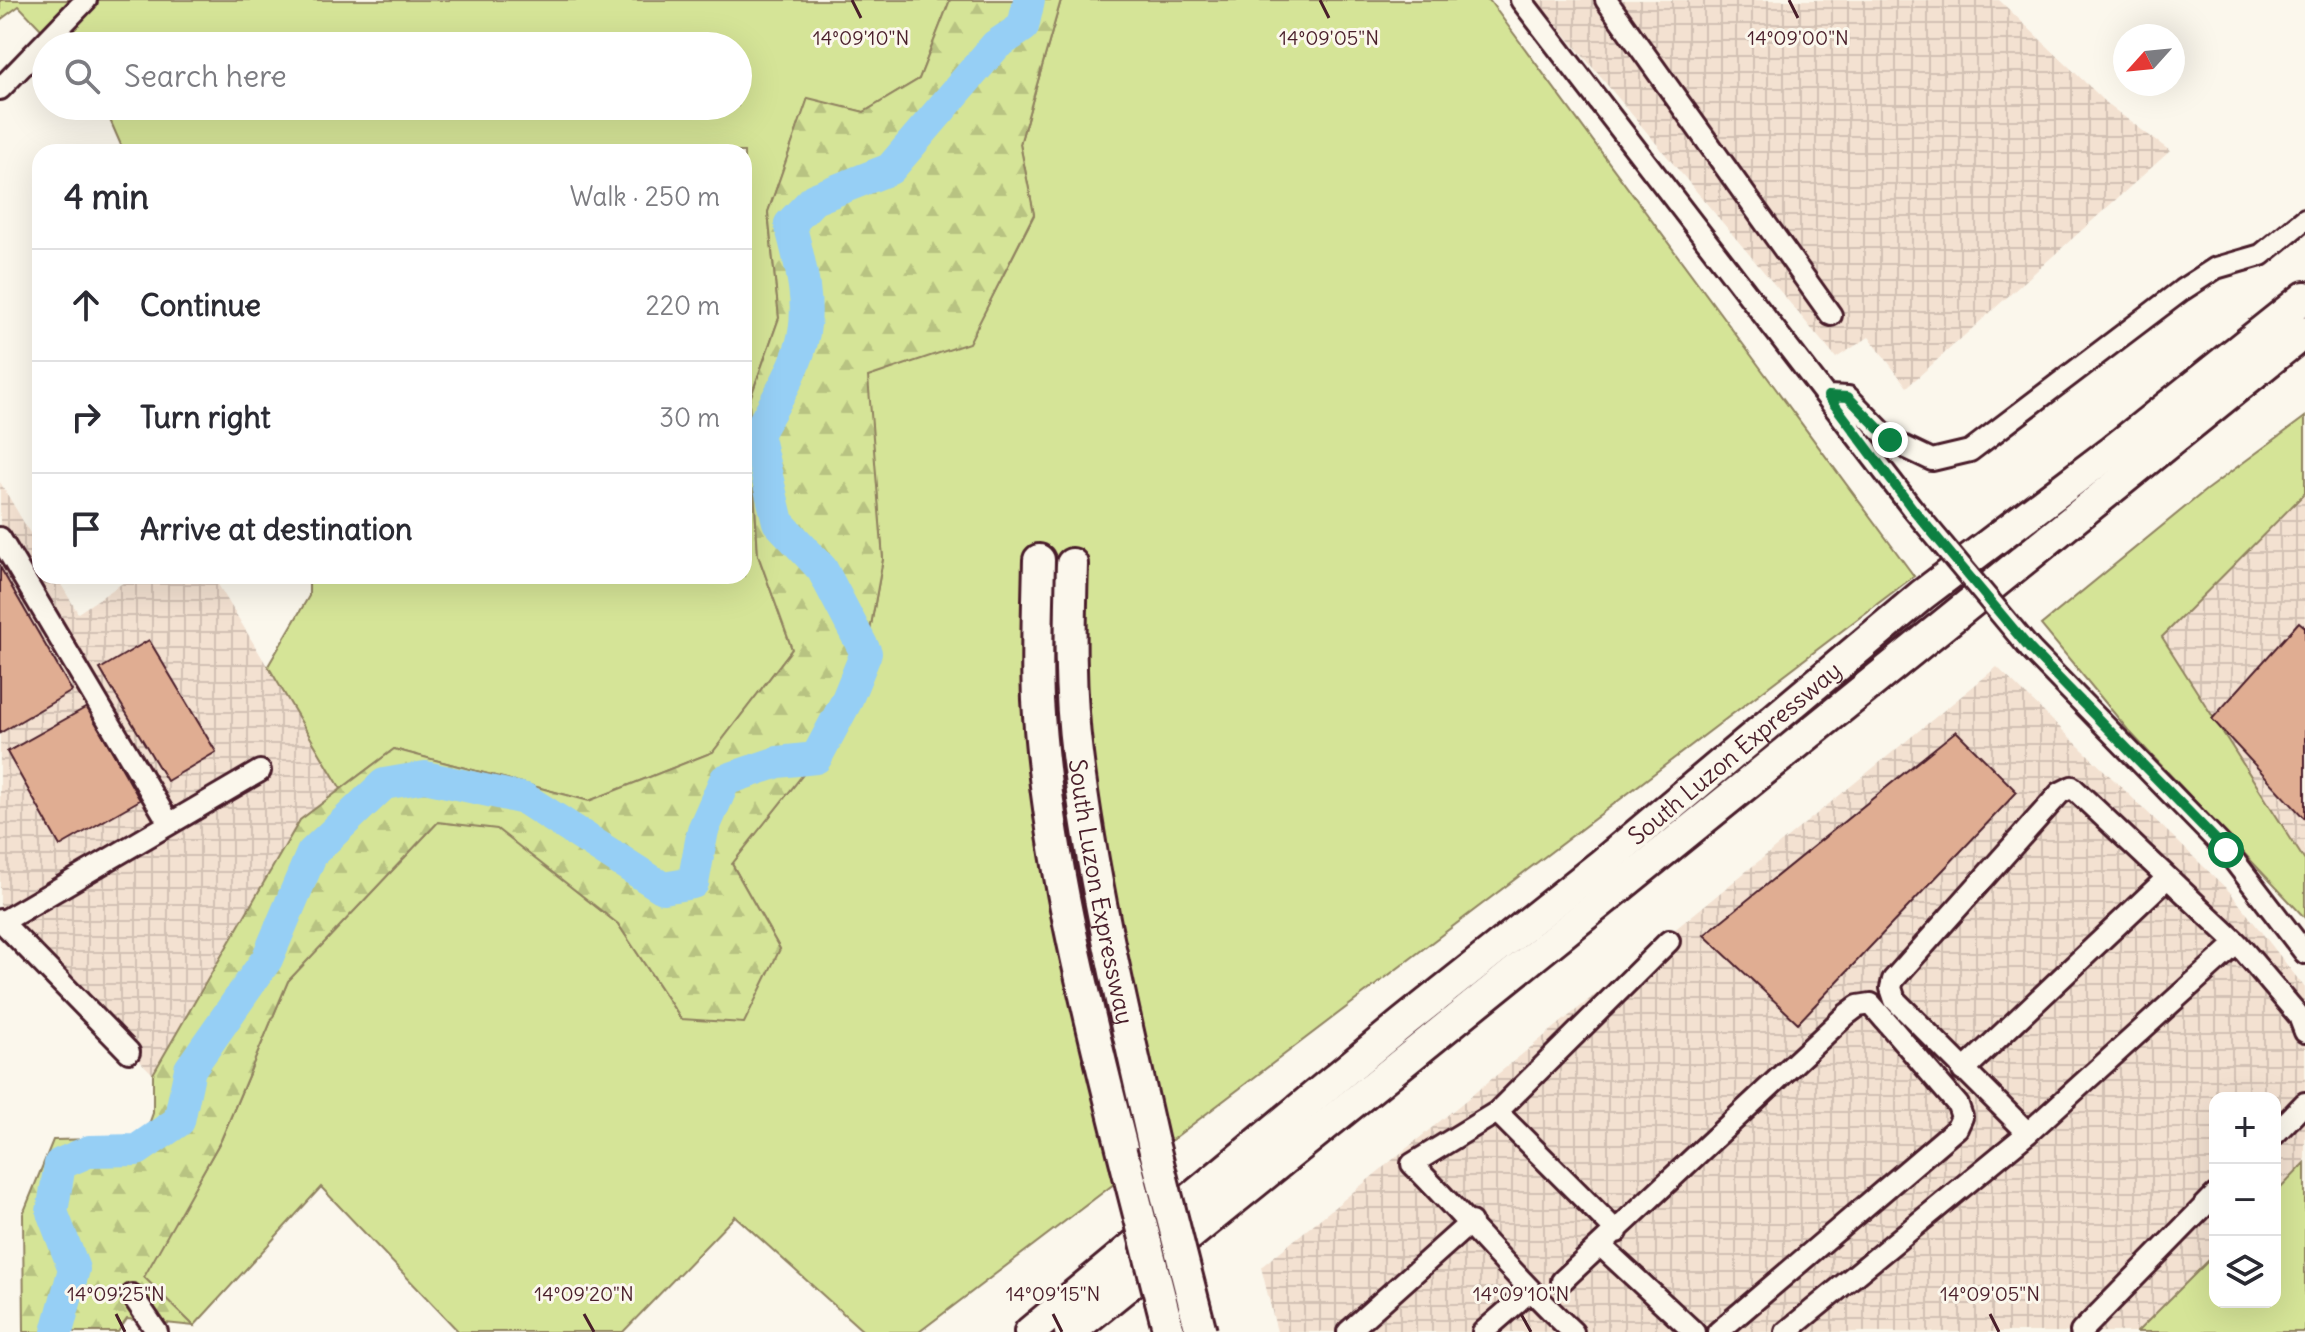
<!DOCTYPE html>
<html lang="en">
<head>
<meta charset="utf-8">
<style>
  :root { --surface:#fff; --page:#f2f2f3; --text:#2b2b33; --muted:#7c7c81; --line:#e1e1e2 }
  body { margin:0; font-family:Delius,sans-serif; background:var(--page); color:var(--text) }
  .controls { position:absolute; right:24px; bottom:24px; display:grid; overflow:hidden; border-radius:16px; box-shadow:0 8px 32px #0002 }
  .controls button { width:72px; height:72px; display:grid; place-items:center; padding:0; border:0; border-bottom:2px solid var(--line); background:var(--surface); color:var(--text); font:40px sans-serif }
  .compass { position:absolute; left:2113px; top:24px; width:72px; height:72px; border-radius:50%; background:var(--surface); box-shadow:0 8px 32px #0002; rotate:243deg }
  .stop { position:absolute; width:24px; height:24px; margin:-18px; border:6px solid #0b8043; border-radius:50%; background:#fff }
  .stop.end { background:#0b8043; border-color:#fff; box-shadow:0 2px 8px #0008 }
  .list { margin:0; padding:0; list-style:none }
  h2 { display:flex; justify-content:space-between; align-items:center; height:104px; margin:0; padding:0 32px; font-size:34px }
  h2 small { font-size:26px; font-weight:400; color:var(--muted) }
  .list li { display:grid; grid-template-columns:52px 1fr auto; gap:24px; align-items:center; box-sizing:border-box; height:112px; padding:0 32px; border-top:2px solid var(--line) }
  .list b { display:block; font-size:30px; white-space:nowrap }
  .list em { font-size:26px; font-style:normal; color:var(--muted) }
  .icon { flex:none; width:44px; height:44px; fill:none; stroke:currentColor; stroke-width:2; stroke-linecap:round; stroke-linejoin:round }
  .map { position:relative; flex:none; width:2305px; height:1332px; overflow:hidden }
  .search { position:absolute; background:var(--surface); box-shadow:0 8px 32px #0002; left:32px; top:32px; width:720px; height:88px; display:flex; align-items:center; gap:20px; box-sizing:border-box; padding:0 28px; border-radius:44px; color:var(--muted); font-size:30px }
  .panel { position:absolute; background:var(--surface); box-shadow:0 8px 32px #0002; left:32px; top:144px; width:720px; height:440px; border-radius:24px }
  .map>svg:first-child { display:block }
  .industrial { fill:url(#industrial-grid) }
  .green { fill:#d5e497; stroke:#908261; stroke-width:2 }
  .forest { fill:url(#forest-firs); stroke:#908261; stroke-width:2 }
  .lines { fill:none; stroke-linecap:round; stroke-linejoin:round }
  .river { stroke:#96cff5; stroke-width:32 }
  .building { fill:#e0ad92; stroke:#4a1f2b; stroke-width:2 }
  .minor-casing { stroke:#4a1f2b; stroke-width:26 }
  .highway-casing { stroke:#4a1f2b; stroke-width:36 }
  .minor { stroke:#fbf7ec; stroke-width:20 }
  .highway { stroke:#fbf7ec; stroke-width:30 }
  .minor-bridge-casing { stroke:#4a1f2b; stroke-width:26; stroke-linecap:butt }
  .highway-bridge-casing { stroke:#4a1f2b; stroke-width:36; stroke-linecap:butt }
  .minor-bridge { stroke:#fbf7ec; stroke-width:20 }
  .highway-bridge { stroke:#fbf7ec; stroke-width:30 }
  .route { stroke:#0b8043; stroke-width:10 }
  .ticks { fill:none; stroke:#4a1f2b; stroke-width:3 }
  .labels { text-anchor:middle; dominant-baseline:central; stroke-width:6; stroke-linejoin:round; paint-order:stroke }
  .street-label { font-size:24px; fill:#4a1f2b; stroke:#fbf7ec }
  .ticks-label { font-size:20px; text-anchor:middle; fill:#4a1f2b; stroke:#fbf7ec; stroke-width:6; stroke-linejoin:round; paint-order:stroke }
</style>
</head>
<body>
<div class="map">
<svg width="2305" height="1332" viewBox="0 0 2305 1332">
  <defs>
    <pattern id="industrial-grid" width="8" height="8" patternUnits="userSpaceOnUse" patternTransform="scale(2)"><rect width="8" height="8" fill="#f3e1d1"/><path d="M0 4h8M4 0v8" fill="none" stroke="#d2c1b4"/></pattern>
    <pattern id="forest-firs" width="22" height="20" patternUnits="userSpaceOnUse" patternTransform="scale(2)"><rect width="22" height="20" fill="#d5e497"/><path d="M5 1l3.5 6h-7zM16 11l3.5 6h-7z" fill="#b8c382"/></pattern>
  </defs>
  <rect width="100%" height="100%" fill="#fbf7ec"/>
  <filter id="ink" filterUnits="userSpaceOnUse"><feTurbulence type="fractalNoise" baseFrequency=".0125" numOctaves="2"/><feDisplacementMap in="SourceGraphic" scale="16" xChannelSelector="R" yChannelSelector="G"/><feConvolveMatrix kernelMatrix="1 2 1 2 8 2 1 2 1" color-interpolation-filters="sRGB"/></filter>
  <g filter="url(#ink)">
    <path class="industrial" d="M1536,0H1999L2111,107L2170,151L1907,387L1869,337L1836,358Z
      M0,482L40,550V576H56L78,613L133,576H213L341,789L300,820L153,1074L0,924Z
      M2305,493V861L2162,637Z
      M1997,667L2230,892L2305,988V1163L2275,1194V1098H2215V1254L2137,1332H1277L1261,1267Z"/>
    <path class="green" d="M0,0H950L919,79L864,112L808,99L768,212L779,318L749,402L758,555L792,649L713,752L589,801L394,749L341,789L268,666L309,596V576H744V152H124L104,106H738V46H57L19,6L0,20Z
      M1061,0H1489L1914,576L919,1332H864L735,1216L623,1332H459L321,1187L194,1326L143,1277L221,1140L288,981L438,822L497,828L618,924L681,1019L780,949L732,864L816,758L846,702L866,653L883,559L867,377L969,342L1034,215L1020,144Z
      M2305,417V493L2162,637L2305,861V918L2128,730L2041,625L2206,490Z
      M2305,1163V1332H2137L2215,1254V1302H2275V1194Z"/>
    <path class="forest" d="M950,0H1061L1020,144L1034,214L969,343L868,377L883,559L866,653L846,702L816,758L732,864L780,949L744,1023L681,1019L618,924L497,829L438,822L288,981L221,1140L144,1277L194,1326L127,1319L118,1332H24L23,1214L53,1140L144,1138L153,1113V1074L300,820L394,749L589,801L713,752L792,649L758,555L749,402L779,318L768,212L808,98L864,112L919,79Z"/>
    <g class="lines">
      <path class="river" d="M57,1332L74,1269L52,1212L60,1164L90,1151L137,1150L179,1121L190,1069L267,959L312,853L384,784L425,777L525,799L663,888L693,883L703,830L725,780L778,762L816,758L846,702L866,653L822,569L778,522L757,434C810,343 818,327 790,224L814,199L890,169L996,45L1023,27L1029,0"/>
    </g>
    <path class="building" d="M0,567L72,691L0,733Z
      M2299,622L2305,627V819L2212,719Z
      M149,640L216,752L167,781L100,669Z
      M87,707L140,800L60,846L7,752Z
      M1956,731L2017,792L1798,1023L1704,935Z"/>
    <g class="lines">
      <g class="minor-casing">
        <path id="minor" d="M1521,0L1912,508
          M1606,0L1831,315
          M0,89L86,0
          M1828,396L1848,397L1890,440L1932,460L1970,451L2182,290L2216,268L2261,255L2305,219
          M0,538L169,823
          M2030,649L2226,850L2305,953
          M0,920L129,1052
          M2,922L260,771
          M1963,1071L2167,878
          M1497,1112L1617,1232
          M2028,1133L1895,1000L1891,988L1893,980L2060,793L2072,787L2237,943
          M2275,1134L2305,1103
          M1601,1246L1694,1332
          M1562,1281L1846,1015L1858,1006L1871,1004L1958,1105L1962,1117L1957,1128L1718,1332
          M132,1295L157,1332
          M1348,1332L1471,1222
          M1483,1332L1530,1291
          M1573,1332C1516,1279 1467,1219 1412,1164L1497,1112L1669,941
          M1786,1332L2028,1133L2237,943L2299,1016L2305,1032
          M2081,1332L2215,1195"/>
      </g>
      <g class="highway-casing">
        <g id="highway">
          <path d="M1039,560C1038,606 1036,653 1038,700C1047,856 1088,1012 1126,1164"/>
          <path id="s1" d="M1072,564C1070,627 1069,691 1077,754C1093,885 1124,1014 1153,1143"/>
          <path id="s2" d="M1030,1332L1404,1022L1602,864L1922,595L2112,451L2305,297"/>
          <path d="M1070,1332L2305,332"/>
        </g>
      </g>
      <use href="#minor" class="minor"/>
      <use href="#highway" class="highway"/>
      <g class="minor-bridge-casing">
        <path id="minor-bridge" d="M1912,508L2030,649"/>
      </g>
      <g class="highway-bridge-casing">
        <path id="highway-bridge" d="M1153,1143L1201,1332
          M1126,1164L1169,1332"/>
      </g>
      <use href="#minor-bridge" class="minor-bridge"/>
      <use href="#highway-bridge" class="highway-bridge"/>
    </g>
  </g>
  <g class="lines" filter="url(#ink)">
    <path class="route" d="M1890,440L1848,397L1828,396L1912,508L2030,649L2226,850"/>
  </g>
  <path class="ticks" d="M852,0L861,18M1320,0L1329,18M1789,0L1798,18M116,1314L125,1332M584,1314L594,1332M1053,1314L1062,1332M1521,1314L1531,1332M1990,1314L1999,1332"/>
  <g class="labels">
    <g class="street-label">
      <text stroke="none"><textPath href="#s2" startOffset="912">South Luzon Expressway</textPath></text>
      <text stroke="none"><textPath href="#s1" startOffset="330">South Luzon Expressway</textPath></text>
    </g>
  </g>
  <g class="ticks-label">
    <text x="861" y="45">14°09'10"N</text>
    <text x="1329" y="45">14°09'05"N</text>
    <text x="1798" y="45">14°09'00"N</text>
    <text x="116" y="1301">14°09'25"N</text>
    <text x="584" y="1301">14°09'20"N</text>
    <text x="1053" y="1301">14°09'15"N</text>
    <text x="1521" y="1301">14°09'10"N</text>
    <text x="1990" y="1301">14°09'05"N</text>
  </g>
</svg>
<div class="controls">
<button>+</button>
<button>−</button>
<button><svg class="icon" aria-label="layers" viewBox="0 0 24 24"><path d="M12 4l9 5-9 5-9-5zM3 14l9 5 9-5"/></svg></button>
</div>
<svg class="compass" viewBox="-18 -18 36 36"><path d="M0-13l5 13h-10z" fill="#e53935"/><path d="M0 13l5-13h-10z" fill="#7c7c81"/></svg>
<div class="stop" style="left:2226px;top:850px"></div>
<div class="stop end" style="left:1890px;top:440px"></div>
<div class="search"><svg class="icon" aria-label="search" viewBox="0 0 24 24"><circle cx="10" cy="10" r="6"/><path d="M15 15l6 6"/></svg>Search here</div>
<section class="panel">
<h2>4 min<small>Walk · 250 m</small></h2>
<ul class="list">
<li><svg class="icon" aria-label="ahead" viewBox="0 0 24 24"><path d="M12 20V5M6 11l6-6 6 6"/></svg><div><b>Continue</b></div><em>220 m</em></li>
<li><svg class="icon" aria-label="right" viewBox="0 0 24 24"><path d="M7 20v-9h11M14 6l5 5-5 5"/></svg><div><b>Turn right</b></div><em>30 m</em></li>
<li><svg class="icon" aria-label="arrive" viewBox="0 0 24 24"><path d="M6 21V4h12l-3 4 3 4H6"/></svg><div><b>Arrive at destination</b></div></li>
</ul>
</section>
</div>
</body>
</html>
